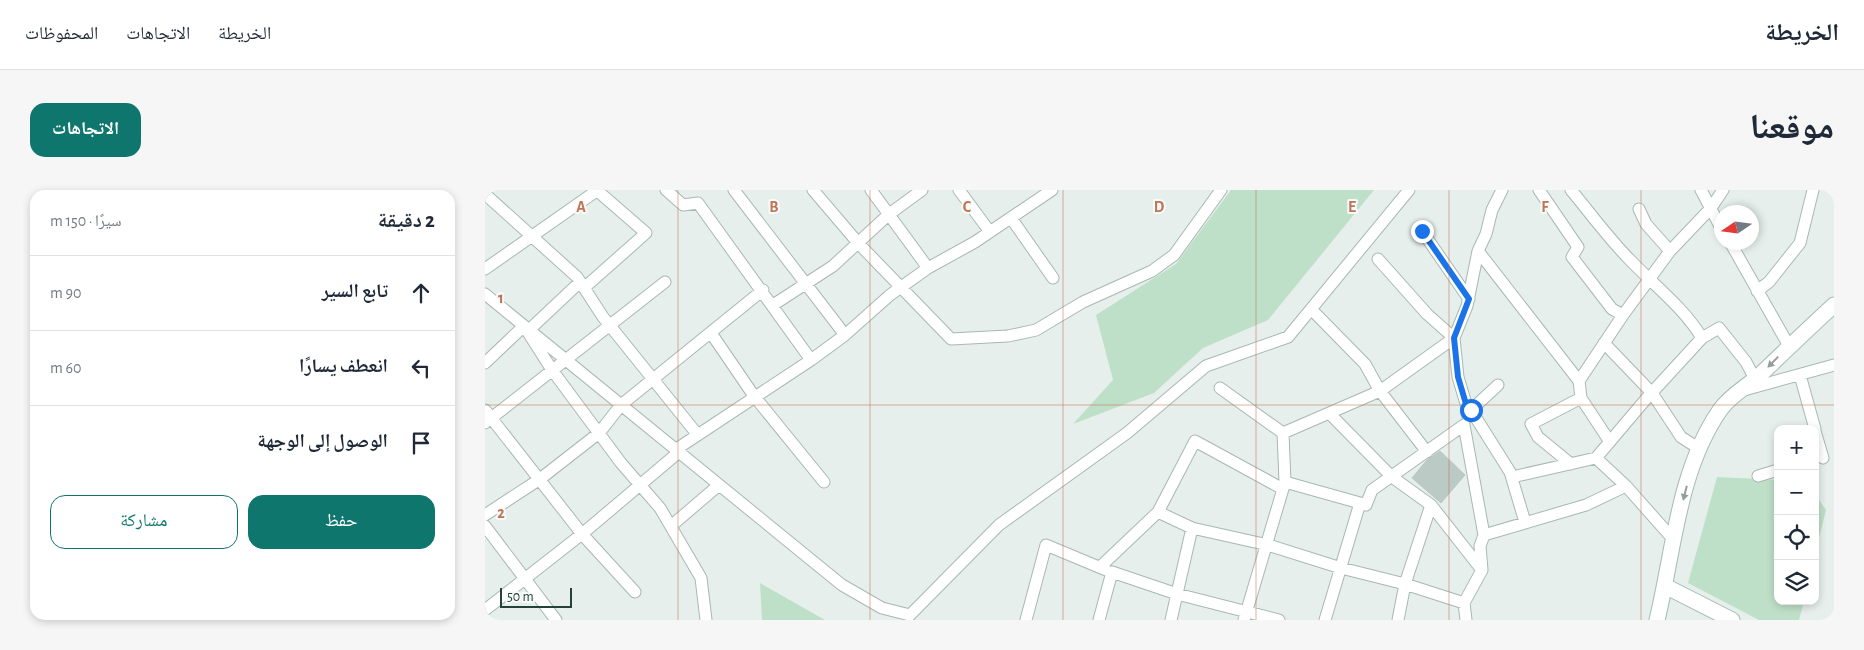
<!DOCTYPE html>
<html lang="ar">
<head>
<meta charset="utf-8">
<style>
  :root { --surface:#fff; --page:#f6f6f7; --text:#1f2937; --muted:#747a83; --line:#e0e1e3; --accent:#0f766e }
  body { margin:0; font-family:"Alegreya Sans","Noto Naskh Arabic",sans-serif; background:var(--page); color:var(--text); direction:rtl }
  .controls { position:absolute; right:15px; bottom:15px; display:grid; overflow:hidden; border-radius:10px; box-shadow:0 2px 8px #0003 }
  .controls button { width:45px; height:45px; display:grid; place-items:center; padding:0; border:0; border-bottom:1px solid var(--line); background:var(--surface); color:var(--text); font:25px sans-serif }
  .compass { position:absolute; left:1229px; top:15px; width:45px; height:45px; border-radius:50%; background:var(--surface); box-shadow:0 2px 8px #0003; rotate:257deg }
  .scale { position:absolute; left:15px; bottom:12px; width:72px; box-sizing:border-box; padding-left:5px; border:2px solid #24423a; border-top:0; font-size:14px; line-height:18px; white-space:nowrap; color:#24423a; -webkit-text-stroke:4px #f7fbf9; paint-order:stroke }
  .stop { position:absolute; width:15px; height:15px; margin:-11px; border:4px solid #1a73e8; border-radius:50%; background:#fff }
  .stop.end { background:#1a73e8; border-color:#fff; box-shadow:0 1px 5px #0008 }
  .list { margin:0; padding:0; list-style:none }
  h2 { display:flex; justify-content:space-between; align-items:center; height:65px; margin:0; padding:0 20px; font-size:21px }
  h2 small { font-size:16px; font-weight:400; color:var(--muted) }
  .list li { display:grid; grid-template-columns:32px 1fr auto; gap:15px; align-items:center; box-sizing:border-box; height:75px; padding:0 20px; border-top:1px solid var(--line) }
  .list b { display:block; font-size:19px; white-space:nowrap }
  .list em { font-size:16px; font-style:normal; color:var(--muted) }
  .actions { display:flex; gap:10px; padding:15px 20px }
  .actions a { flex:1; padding:11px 0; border:1px solid var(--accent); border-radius:15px; text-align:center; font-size:18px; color:var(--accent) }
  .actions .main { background:var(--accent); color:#fff }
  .icon { flex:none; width:28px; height:28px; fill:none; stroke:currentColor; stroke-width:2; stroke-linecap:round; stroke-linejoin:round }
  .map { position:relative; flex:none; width:1349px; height:430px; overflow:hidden; direction:ltr; border-radius:15px }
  header { display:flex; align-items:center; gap:30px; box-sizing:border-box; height:70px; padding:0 25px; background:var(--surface); border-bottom:1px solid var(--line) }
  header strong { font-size:24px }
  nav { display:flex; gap:28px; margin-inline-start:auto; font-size:18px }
  .intro { display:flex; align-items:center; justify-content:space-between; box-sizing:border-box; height:120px; padding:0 30px }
  h1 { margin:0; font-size:35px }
  .button { padding:12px 22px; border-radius:15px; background:var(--accent); color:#fff; font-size:18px; font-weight:700 }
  main { display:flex; gap:30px; padding:0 30px }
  aside { flex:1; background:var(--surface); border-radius:15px; box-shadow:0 2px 8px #0003 }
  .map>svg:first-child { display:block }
  .green { fill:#bfe0c8 }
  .building { fill:#bbcac4; stroke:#b8c9c2 }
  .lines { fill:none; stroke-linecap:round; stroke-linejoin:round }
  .street-casing { stroke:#a8b8b2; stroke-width:13 }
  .secondary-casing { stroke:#a4bbb3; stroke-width:17 }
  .street { stroke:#fff; stroke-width:11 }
  .secondary { stroke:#fff; stroke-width:15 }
  .oneway { fill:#92a09c }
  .route { stroke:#1a73e8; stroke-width:6 }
  .grid { fill:none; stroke:#c07456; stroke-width:1; stroke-opacity:0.55 }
  .grid-label { font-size:16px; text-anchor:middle; font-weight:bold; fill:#c07456; stroke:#f7fbf9; stroke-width:4; stroke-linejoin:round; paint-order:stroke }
</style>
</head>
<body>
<header>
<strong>الخريطة</strong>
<nav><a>الخريطة</a><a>الاتجاهات</a><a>المحفوظات</a></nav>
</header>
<div class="intro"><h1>موقعنا</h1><a class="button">الاتجاهات</a></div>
<main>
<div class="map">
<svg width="1349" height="430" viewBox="0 0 1349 430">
  <rect width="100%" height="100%" fill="#e6efeb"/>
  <path class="green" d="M746,0H889L783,130L718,158L669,203L588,234L628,190L611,125L691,74Z
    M1232,287L1293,290V411H1319L1314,430H1274L1203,393Z
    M1330,304L1341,320L1330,364Z
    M275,393L340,430H277Z"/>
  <path class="building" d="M955,261L980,285L956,313L927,288L942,270Z"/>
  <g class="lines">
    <g class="street-casing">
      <path id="street" d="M181,0L198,15L213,13L326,170
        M249,0L360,145
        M328,0L374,54L466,149L523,146L551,140L598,112L667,81L689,65L736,0
        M386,0L443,78
        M474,0L505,42
        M1054,0L1093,57L1087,67L1127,119L1138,125
        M1086,0C1106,24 1124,49 1146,71C1170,96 1199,118 1217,148
        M1216,0L1236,38
        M0,4L92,87L118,127L212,244
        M1154,19L1161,34L1185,61
        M526,28L568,88
        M937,41L984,109
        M1245,52L1304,156
        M993,61L1094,191L1096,208L1046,234L1053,247L1086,274
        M0,79L110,2
        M99,98L161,43L115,3L108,0
        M1272,101L1284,92L1315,53L1328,0
        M0,104L357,395L397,418L425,425L514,335L642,243L721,176L803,147L924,0
        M288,115L348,76L403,25L437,0
        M826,119L880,174L895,201L942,262
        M44,140L95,92
        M226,143L269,206L339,292
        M1119,153L1167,203L1196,247L1213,258
        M0,173L39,136L67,180L136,273L175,318L216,388L221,430
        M1315,185L1330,239
        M1094,191L1138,125L1185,61L1226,18L1238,0
        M735,198L798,243L895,201L969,148L942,124L893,69
        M1259,200L1349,175
        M1096,208L1125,252
        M0,220L97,344L150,402
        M986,220L1025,282L1040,332
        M844,223L907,287L946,315L997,380
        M984,224L973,187L969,148L982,116L993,61L1001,44L1007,20L1017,0
        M983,227L986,220L1013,195
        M0,233L180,92
        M1330,241L1338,268
        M190,260L326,170L360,145L405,105L443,78L490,52L567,0
        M1111,268L1141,296L1188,349
        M1273,286L1293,280
        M1027,287L1111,268L1161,209L1217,148L1234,138L1261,172L1270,189
        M800,292L875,313
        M673,322L707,338L783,355L856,378L920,394L979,413
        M0,325L55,289L114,243L136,215L278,100
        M0,336L71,430
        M186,336L234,295
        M999,345L1101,315L1141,296
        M615,377L673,322L710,251L798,299
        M0,420L97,344L194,262
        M541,430L561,355L621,380
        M614,430L627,382L692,404L794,430
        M686,430L707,338
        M759,430L800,292L798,243
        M840,430L875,313L881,315L887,300L979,235L999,345L995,356L997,380L979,413L981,430
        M913,430L920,394L946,315"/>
    </g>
    <g class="secondary-casing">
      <path id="secondary" d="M1180,396L1247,430
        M1172,430C1189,360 1193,281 1235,220C1246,204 1264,196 1277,183C1301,160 1325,137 1349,115"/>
    </g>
    <use href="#street" class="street"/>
    <use href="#secondary" class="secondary"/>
  </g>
  <defs><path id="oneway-solid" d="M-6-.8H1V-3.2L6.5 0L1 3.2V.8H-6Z" transform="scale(1.25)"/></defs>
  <g class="oneway">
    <use href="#oneway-solid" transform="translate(1288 172) rotate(134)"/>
    <use href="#oneway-solid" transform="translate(1200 303) rotate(104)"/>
  </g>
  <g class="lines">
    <path class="route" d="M937,41L984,109L969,148L973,187L984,224L986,220"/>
  </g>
  <path class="grid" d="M193,0V430M385,0V430M578,0V430M771,0V430M964,0V430M1156,0V430M0,215H1349"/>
  <g class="grid-label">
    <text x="96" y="22">A</text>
    <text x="289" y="22">B</text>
    <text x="482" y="22">C</text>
    <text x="674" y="22">D</text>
    <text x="867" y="22">E</text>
    <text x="1060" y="22">F</text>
    <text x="16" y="113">1</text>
    <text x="16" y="328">2</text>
  </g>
</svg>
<div class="controls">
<button>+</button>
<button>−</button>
<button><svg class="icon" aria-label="locate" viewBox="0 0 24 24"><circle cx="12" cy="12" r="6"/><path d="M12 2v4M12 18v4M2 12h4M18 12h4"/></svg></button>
<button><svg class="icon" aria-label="layers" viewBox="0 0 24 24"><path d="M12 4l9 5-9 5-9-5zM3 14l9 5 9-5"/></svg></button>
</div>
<svg class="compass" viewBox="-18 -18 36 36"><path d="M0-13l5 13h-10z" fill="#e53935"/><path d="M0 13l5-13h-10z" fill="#747a83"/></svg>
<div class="scale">50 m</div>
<div class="stop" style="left:986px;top:220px"></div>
<div class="stop end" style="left:937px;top:41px"></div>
</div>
<aside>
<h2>2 دقيقة<small>سيرًا · 150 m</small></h2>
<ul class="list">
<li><svg class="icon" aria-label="ahead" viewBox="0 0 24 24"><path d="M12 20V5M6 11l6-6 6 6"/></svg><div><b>تابع السير</b></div><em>90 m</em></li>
<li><svg class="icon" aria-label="left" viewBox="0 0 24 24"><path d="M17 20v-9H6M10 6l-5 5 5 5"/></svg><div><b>انعطف يسارًا</b></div><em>60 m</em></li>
<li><svg class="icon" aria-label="arrive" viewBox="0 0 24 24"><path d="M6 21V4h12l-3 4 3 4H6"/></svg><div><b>الوصول إلى الوجهة</b></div></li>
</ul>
<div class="actions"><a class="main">حفظ</a><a>مشاركة</a></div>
</aside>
</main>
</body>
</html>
